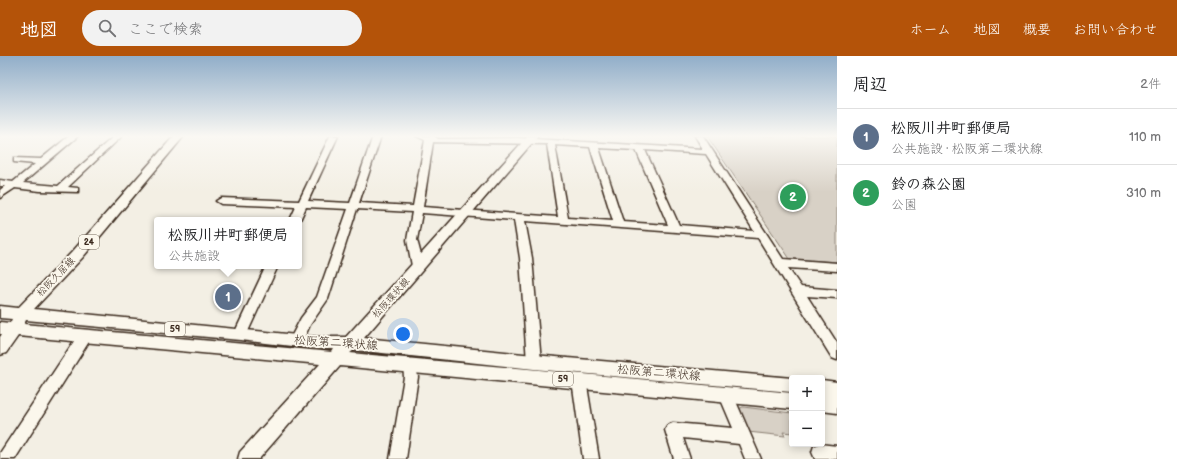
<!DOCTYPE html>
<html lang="ja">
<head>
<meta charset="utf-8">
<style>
  :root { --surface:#fff; --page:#f2f2f2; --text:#202124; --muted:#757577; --line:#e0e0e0; --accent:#b45309 }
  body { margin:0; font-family:"Balsamiq Sans","Klee One",sans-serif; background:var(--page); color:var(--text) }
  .controls { position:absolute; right:12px; bottom:12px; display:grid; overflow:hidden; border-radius:4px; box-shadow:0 2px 10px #0003 }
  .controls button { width:36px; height:36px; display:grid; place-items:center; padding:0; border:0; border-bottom:1px solid var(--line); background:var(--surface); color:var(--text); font:20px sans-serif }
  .you { position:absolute; left:403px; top:278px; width:14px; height:14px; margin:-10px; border:3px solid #fff; border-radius:50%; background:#1a73e8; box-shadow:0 0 0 6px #1a73e833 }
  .badge { display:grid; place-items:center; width:26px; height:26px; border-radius:50%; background:var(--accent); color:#fff; font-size:13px; font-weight:700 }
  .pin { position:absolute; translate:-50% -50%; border:2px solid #fff; box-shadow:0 1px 4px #0006 }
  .popup { position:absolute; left:154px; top:161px; width:148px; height:52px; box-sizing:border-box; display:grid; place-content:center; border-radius:4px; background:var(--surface); filter:drop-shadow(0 1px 3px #0005); font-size:13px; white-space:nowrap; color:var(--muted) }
  .popup b { font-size:15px; color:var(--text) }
  .popup::after { content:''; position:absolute; left:50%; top:100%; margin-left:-8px; border:8px solid transparent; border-top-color:var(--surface) }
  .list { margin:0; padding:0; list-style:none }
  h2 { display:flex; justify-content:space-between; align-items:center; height:52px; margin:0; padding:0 16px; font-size:17px }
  h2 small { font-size:13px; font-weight:400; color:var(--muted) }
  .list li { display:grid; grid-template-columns:26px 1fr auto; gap:12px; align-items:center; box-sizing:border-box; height:56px; padding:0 16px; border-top:1px solid var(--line) }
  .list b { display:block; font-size:15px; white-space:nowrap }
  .list p { margin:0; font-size:13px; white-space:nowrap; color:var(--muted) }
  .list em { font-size:13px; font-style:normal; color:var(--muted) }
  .icon { flex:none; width:22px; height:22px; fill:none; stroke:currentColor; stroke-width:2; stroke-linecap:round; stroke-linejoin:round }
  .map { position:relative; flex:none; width:837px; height:403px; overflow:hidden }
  header { display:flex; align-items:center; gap:24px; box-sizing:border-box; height:56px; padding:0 20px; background:var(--accent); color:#fff }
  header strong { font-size:19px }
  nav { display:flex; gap:22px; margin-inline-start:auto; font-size:14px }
  .search { width:280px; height:36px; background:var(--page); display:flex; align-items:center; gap:10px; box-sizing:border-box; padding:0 14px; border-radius:22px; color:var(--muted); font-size:15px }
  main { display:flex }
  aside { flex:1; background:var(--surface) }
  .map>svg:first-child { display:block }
  .green { fill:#d8d1c6; stroke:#8a7e72 }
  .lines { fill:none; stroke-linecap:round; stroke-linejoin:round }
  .minor-casing { stroke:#3b2a1e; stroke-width:3 }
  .major-casing { stroke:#3b2a1e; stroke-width:3 }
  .minor { fill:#fbf7ec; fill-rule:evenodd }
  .major { fill:#fbf7ec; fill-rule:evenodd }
  .labels { text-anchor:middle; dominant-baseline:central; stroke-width:3.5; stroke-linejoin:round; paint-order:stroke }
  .shield { fill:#fbf7ec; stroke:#75685c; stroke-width:1 }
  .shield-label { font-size:9px; font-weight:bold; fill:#3b2a1e }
  .street-label { font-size:10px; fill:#3b2a1e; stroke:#fbf7ec }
  .near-street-label { font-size:12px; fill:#3b2a1e; stroke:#fbf7ec }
</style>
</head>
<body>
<header>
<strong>地図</strong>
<div class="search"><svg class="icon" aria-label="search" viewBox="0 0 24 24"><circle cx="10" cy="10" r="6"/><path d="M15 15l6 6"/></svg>ここで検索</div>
<nav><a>ホーム</a><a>地図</a><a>概要</a><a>お問い合わせ</a></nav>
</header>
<main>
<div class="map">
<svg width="837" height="403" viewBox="0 0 837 403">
  <rect width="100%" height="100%" fill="#f3efe4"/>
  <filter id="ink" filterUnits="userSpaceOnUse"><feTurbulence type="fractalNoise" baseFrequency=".025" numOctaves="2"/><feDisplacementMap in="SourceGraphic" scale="8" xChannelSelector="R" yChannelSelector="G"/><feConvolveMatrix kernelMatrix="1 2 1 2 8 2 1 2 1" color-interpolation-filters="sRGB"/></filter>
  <g filter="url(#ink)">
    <path class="green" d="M707,80H837V206L790,203Z
      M743,351L792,357V377L783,376L785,380L748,376L738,353Z"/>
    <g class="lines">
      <g class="minor-casing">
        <path id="minor" d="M69,80H78L23,127L58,130L114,80H122L68,131L78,132V136L40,135L15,132L0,142V134L5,130H0V124L13,126L35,108L14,106V102L41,103Z
          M330,80H338L308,145L350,147L373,80H381L359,147L413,150L425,84L416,80H434L438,83L518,82L703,93L695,80H703L783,203L837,207V215L788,212L801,231L837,234V242L807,240L837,287V304L832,302L758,182L525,165L532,202L541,306L539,310L534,312L529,310L527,306L520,202L514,164L422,157L417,184L424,210L418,214L412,210L407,184L412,156L357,153L328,243L310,269L301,289L296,290L291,289L289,285L301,262L317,241L348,153L306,151L299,166V164H290L296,151L221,148L216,145L221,142L299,145ZM433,86L547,88L558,161L423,151ZM555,89L590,91L613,165L568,162ZM599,92L636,94L668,169L623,166ZM645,94L706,98L754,175L679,169Z
          M266,210H278L245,282L240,283L235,282L234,278Z
          M85,275L90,276L91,280L90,284L15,403H0V397L80,276Z
          M410,303L415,305L418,321L406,403H390L404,321L403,309L405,305Z
          M579,318L584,320L586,324L599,403H583L572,324L574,320Z
          M726,332L731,334L761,403H745L739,388L683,382L690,403H674L665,374L668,369L673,367L733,372L719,339L721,334Z
          M820,388L837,390V403H815L812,396L814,390Z"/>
      </g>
      <g class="major-casing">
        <path id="major" d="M174,80H184L83,201L34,253L317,281H346L528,80H538L364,282L534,299L792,322V336L534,313L354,294L350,297L792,337V353L340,310L259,403H238L240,396L320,308L18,280L6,297L0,299V281L2,278H0V266L10,267L12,263L0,262V250L18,252L73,195ZM26,264L240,284L317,293H334L332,296L24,268Z
          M822,324L837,326V357L822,355Z"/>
      </g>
      <use href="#minor" class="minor"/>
      <use href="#major" class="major"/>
    </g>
  </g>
  <linearGradient id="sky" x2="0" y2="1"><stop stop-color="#91aec9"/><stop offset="0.59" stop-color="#faf8f3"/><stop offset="1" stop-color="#faf8f3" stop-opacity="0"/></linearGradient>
  <rect width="837" height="136" fill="url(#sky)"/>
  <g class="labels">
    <g class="shield">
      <rect x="79" y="179" width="20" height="14" rx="3"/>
      <rect x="165" y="266" width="20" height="14" rx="3"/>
      <rect x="553" y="316" width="20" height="14" rx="3"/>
    </g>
    <g class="shield-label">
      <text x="89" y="186">24</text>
      <text x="175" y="273">59</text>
      <text x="563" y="323">59</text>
    </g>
    <g class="street-label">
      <text transform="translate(56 221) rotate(-46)">松阪久居線</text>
      <text transform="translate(391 242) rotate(-48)">松阪環状線</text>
    </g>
    <g class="near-street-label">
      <text transform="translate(336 287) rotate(4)">松阪第二環状線</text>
      <text transform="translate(659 317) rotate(5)">松阪第二環状線</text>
    </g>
  </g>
</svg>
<div class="controls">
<button>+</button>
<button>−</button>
</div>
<div class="you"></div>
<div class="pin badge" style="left:228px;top:241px;background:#5c6f8a">1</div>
<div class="popup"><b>松阪川井町郵便局</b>公共施設</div>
<div class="pin badge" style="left:793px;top:141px;background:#2e9e5b">2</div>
</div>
<aside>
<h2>周辺<small>2件</small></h2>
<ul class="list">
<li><span class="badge" style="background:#5c6f8a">1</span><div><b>松阪川井町郵便局</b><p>公共施設 · 松阪第二環状線</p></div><em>110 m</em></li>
<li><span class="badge" style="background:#2e9e5b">2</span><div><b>鈴の森公園</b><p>公園</p></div><em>310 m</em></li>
</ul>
</aside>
</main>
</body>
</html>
